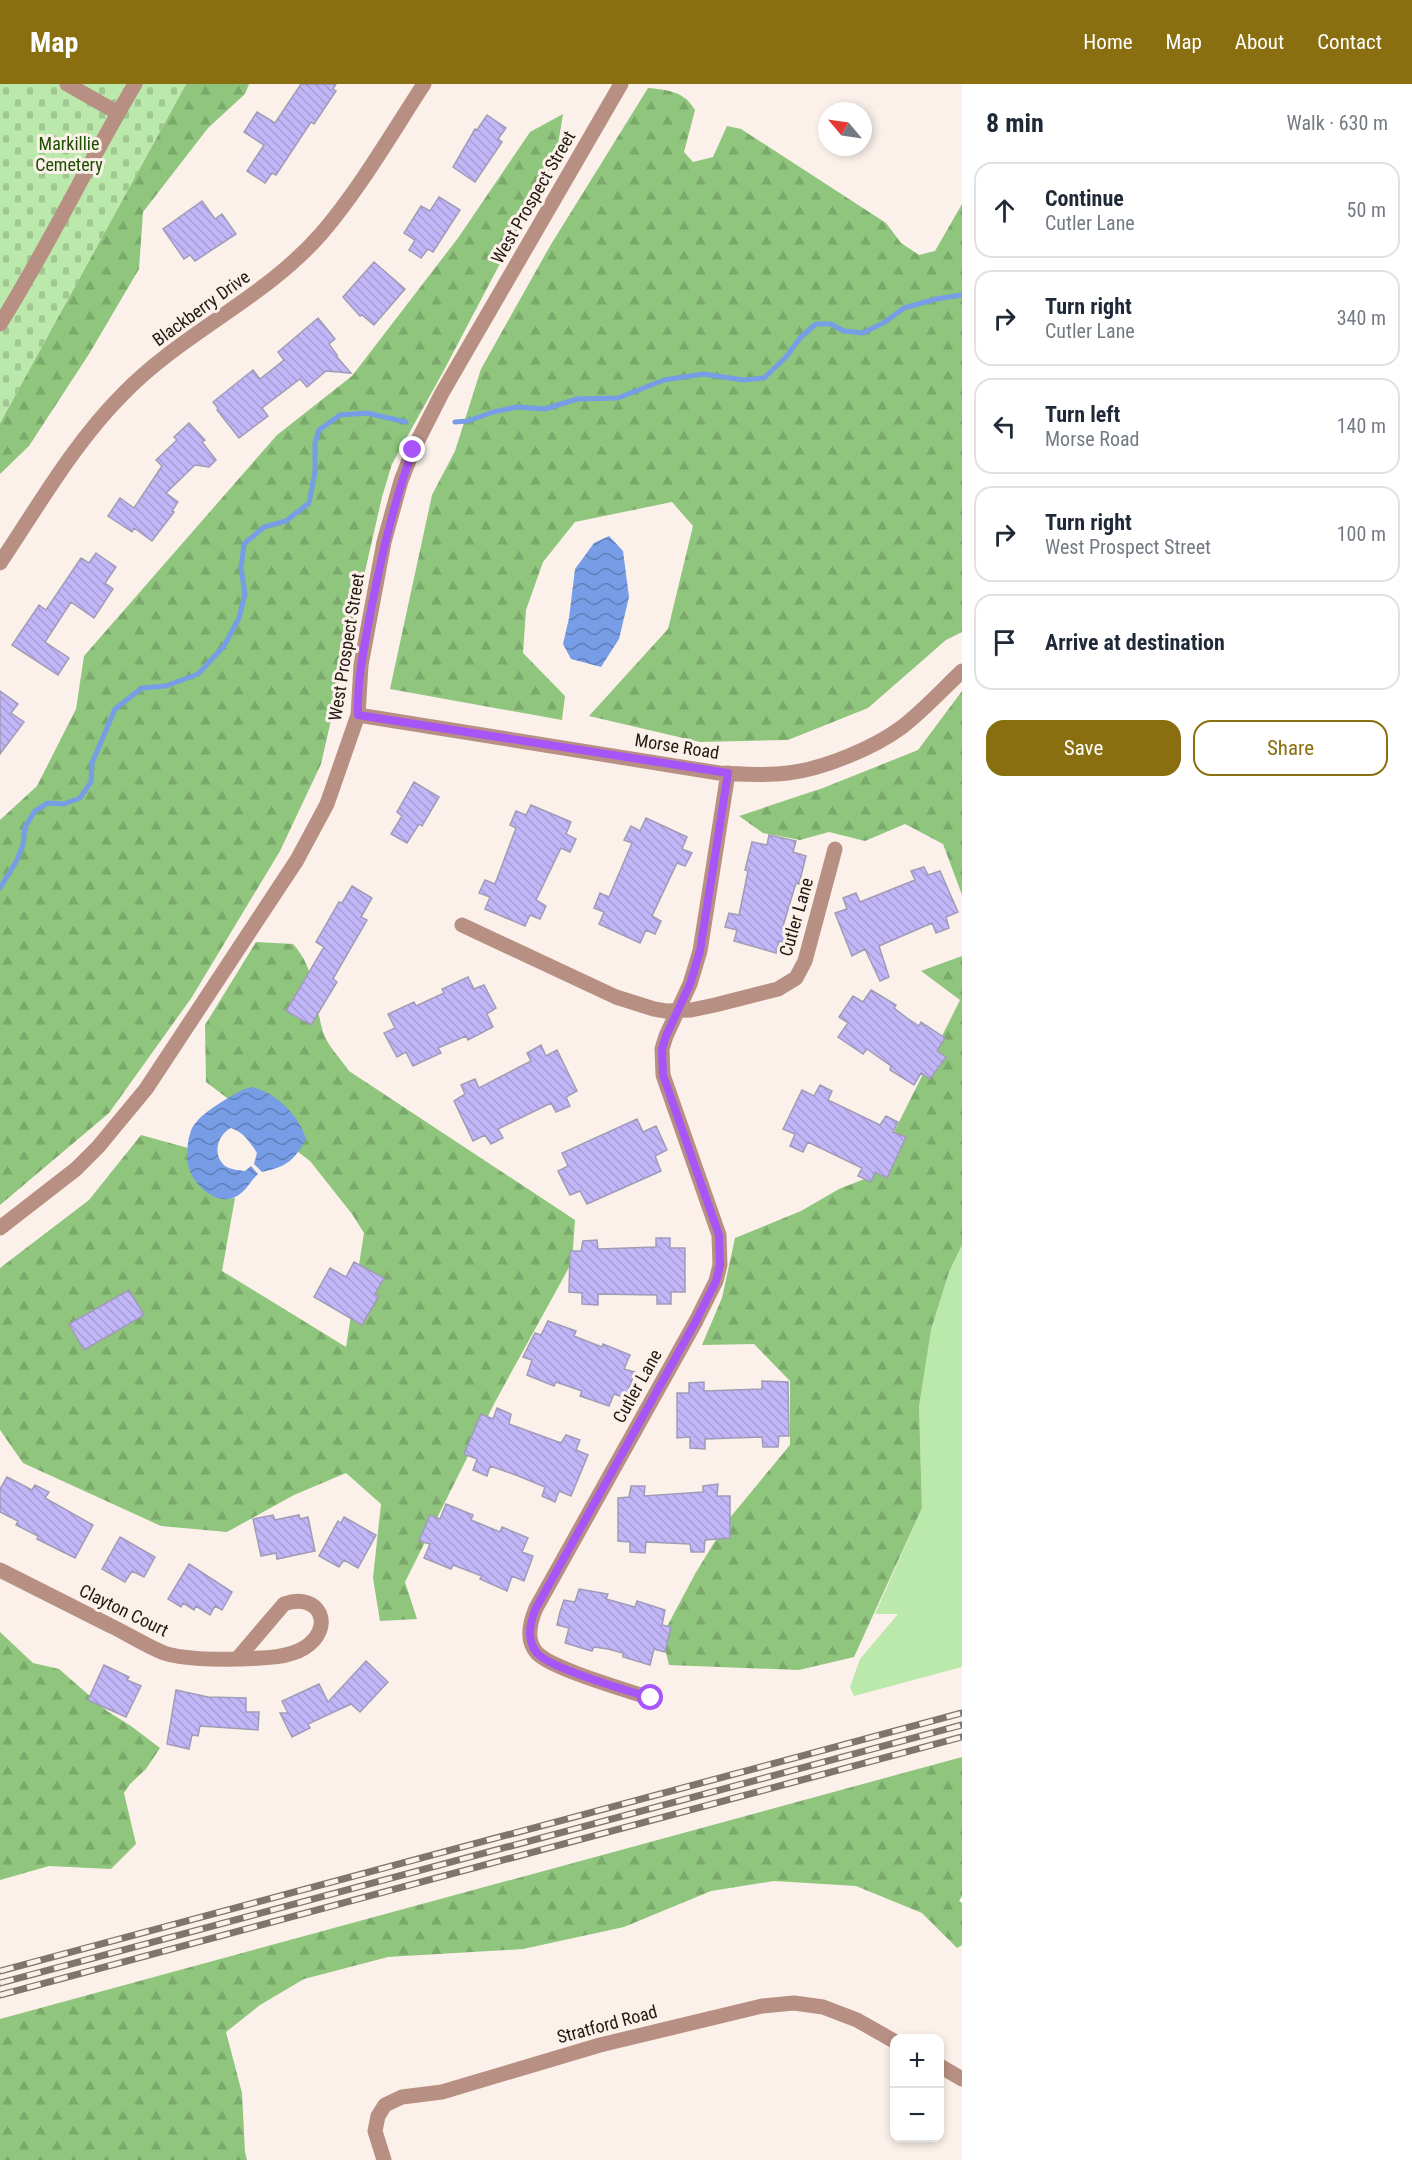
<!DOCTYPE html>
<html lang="en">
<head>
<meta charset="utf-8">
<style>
  :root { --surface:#fff; --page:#f6f6f7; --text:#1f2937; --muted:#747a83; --line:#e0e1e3; --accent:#896f10 }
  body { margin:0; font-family:"Roboto Condensed",sans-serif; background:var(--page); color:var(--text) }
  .controls { position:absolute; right:18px; bottom:18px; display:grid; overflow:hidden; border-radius:12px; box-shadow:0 3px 9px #0003 }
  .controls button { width:54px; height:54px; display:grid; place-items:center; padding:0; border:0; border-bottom:2px solid var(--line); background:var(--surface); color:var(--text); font:30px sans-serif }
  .compass { position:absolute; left:818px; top:18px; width:54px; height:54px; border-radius:50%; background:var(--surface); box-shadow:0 3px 9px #0003; rotate:299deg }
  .stop { position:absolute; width:18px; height:18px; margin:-14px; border:4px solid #a855f7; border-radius:50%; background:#fff }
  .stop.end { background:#a855f7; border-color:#fff; box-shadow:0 2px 6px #0008 }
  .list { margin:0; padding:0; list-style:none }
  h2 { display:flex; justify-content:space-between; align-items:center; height:78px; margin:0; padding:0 24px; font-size:26px }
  h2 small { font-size:20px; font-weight:400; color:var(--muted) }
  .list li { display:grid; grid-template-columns:39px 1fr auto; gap:18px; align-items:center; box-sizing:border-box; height:96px; margin:0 12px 12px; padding:0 12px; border:2px solid var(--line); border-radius:18px }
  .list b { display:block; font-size:22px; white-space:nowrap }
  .list p { margin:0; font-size:20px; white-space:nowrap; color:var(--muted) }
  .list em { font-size:20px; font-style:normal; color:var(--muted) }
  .actions { display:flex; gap:12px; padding:18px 24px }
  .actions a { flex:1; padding:14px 0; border:2px solid var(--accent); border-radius:18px; text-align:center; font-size:21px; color:var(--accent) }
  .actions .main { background:var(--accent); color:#fff }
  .icon { flex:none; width:33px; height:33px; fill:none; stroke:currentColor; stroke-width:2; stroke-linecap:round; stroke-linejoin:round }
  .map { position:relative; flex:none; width:962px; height:2076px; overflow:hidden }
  header { display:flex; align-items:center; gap:36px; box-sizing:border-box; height:84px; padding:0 30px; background:var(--accent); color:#fff }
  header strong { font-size:28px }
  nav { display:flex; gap:33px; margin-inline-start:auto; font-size:21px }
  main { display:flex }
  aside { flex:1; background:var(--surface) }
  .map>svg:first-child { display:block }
  .grass { fill:#bbe9ab }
  .forest { fill:url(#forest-firs) }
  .cemetery { fill:url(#cemetery-stones) }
  .water { fill:url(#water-waves) }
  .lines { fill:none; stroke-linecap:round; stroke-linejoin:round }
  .stream { stroke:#769de5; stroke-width:5 }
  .building { fill:url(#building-back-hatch); stroke:#a09cb6; stroke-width:1.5 }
  .minor { stroke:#b79083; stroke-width:15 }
  .tertiary { stroke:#b79083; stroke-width:15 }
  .rail-casing { stroke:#7e756e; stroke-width:7 }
  .rail { stroke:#fbf1ea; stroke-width:4.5; stroke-dasharray:14; stroke-linecap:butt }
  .route { stroke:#a855f7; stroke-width:8 }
  .labels { text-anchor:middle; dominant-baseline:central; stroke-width:6; stroke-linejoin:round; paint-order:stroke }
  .park-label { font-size:18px; fill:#1c4e00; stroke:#fbf1ea }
  .street-label { font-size:18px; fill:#221912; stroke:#fbf1ea }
</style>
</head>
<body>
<header>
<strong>Map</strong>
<nav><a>Home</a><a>Map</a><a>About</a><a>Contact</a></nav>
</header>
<main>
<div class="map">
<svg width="962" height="2076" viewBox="0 0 962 2076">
  <defs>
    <pattern id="forest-firs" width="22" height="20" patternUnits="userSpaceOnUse" patternTransform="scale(1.5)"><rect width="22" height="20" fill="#8fc57d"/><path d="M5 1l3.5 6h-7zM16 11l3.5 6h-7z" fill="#7ba96b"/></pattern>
    <pattern id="cemetery-stones" width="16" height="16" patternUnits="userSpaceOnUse" patternTransform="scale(1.5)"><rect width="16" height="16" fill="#bbe9ab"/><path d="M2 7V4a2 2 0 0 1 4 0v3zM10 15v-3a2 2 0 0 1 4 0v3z" fill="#a0c792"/></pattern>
    <pattern id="water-waves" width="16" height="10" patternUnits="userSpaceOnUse" patternTransform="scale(1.5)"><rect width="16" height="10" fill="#769de5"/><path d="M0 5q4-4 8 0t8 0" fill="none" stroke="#607fb8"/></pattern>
    <pattern id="building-back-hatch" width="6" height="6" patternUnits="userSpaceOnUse" patternTransform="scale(1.5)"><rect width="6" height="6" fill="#c1b6f7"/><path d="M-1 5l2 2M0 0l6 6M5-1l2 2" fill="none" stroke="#a69cd3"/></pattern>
  </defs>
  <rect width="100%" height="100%" fill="#fbf1ea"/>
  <path class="grass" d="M962,1161V1583L854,1612L850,1603L860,1575L898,1530H875L922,1424L919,1323L931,1246L949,1188Z"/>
  <path class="forest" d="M186,0H249L245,10L208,44L143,128L139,185L89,270L29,362L0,390V339Z
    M648,4C668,6 684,7 695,26L684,68L693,78L713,73L727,42L741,45L886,139L901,159L919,171L935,167L962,120V548L946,556L868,624L788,656L700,658L589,632L668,545L693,442L672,418L575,438L543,478L526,526L523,569L565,612L562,636L390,605L432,411L455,367L481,285L550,162Z
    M563,30L556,73L443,288L392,380L382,413L321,680L280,767L192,913L109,1029L0,1121V736L37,702L76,625L84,572L277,351L352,292L458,154L530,48Z
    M962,607V811L943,760L905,740L865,757L829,748L800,756L763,749L739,732L823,704L918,666Z
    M256,858L293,860C316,885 314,917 323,948C327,961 341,975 349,987L575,1136L572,1178L495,1318L405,1498L417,1535L380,1537L373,1494L381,1420L346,1389L294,1411L227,1448L161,1442L23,1379L0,1346V1184L89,1116L141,1051L188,1064L189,1085L223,1115L235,1114L222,1187L346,1263L364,1149L352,1130L310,1077L206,998L205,941Z
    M962,872V1161L949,1188L931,1246L919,1323L922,1424L854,1573L799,1586L669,1581L662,1552L695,1490L728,1436L790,1361V1297L754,1260L702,1261L722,1214L735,1154L801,1127L839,1105L872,1092L960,916L921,887Z
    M0,1548L33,1579L59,1585L107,1627L131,1642L160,1664L146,1685L130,1700L124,1709L136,1760L111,1785L49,1782L0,1796Z
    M962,1673V1812L959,1817L962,1819V1861L957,1864L922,1829L856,1802L774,1797L711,1807L624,1843L523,1865L388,1873L304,1895L260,1921L226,1948L242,2009L245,2068L247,2076H0V1935Z"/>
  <path class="cemetery" d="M0,0H186L0,339Z"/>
  <path class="water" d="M609,452L623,467L629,513L619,555L601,583L571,575L563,560L569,534L575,485L594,459Z
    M252,1003C276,1009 299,1031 306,1055C294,1077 286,1083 262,1088L254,1080L257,1069C250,1058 243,1048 231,1044C217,1051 212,1071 225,1082C231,1086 239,1086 245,1087L251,1082L258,1090C250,1097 246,1108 235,1113C217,1122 195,1102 189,1085C186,1074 187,1055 192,1044C199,1032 212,1024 223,1017C232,1012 241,1005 252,1003Z"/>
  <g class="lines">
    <path class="stream" d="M455,338L468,337L493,328L517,323L545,325L577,315L618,314L664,296L703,290L744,296L764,294L786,273L800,254L816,240H831L844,247L863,249L885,238L904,224L936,215L962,211
      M0,804L16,778L23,761L25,743L35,727L48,719L64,720L80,714L91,698L92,679L115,625L142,604L166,602L198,590L224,562L239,534L245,510L241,484L244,460L264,443L286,437L309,419L315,388V359L319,346L340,331L367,329L406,338"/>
  </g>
  <path class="building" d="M301,0H336L333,5L336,7L314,40L311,38L276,91L272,89L265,99L247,87L264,61L244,48L257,28L275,39Z
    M487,31L506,44L498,55L502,58L475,98L453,83L475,45L477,46Z
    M439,113L460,126L433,168L428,165L421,174L409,166L415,156L404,149L421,122L430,127Z
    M202,117L215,135L222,130L236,150L195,177L190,171L184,175L163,145Z
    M374,178L405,205L374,241L362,231L360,232L343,213Z
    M318,234L335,255L329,260L337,271V273L351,289L326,287L307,303L300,295L262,324L268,332L239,354L217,326L218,324L213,318L253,286L260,295L284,276L278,268Z
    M189,339L205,356L202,358L216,376L209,383L195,381L166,409L178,418L172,427L174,428L152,457L134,444L132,448L108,432L120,414L134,424L162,382L156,376L177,356L174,353Z
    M96,469L116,483L105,499L113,505L94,534L71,518L45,558L69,574L58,591L12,561L39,521L46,526L81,474L89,479Z
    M0,607L18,620L11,629L24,638L0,670Z
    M414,698L439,713L422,742L419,740L407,759L391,750L402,732L397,728Z
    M531,721L571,738L566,750L576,755L570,768L561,764L536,816L546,822L540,835L530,831L525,842L485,825L490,813L479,809L485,796L495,800L516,744L510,741L516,727L526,731Z
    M646,734L687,753L682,765L692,769L685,782L677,779L652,832L661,837L655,850L646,846L640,859L599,840L604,828L594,824L600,809L609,813L632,759L624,756L631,742L640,747Z
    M769,751L796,757L793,768L806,772L799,800L796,799L783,842L794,845L790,860L779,857L776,869L734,857L737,846L725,843L729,829L739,831L748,787L745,786L752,758L767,761Z
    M924,783L928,791L940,787L958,828L946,833L949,844L936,849L932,839L879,862L889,893L880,897L865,865L852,872L835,829L847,825L843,814L856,809L860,818L915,796L911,787Z
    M352,802L372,814L361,833L367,836L333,895L337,898L311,941L286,927L324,863L316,858L339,818L342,819Z
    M468,893L474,905L484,901L496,924L487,930L493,943L468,956L466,952L438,964L441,969L413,982L406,968L397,973L384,949L395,944L388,930L414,918L416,922L444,909L442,905Z
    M871,906L896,921L894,924L907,934L919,942L921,938L945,954L937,967L946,973L930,995L921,989L914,1001L890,986L891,982L867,965L863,970L838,953L848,939L839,933L853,912L863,918Z
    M541,961L546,972L557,966L577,1007L566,1013L570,1022L556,1028L551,1019L498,1045L503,1054L491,1060L485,1051L473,1057L454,1017L465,1010L461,1001L475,995L479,1004L531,977L527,969Z
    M820,1001L832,1007L828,1016L880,1041L886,1032L898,1038L893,1048L906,1053L887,1094L875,1088L871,1098L858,1092L862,1084L808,1058L803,1068L790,1062L795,1050L783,1045L802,1006L814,1012Z
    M637,1035L643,1048L656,1042L667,1066L655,1072L661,1087L587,1120L580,1107L570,1111L558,1087L568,1082L562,1069Z
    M656,1154H670V1164H685V1208H671V1220H657V1211L598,1210V1221L582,1220V1209L569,1208L570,1167H581L583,1157L597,1156L598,1165L656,1163Z
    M354,1178L384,1194L375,1210L379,1212L362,1241L314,1213L330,1184L346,1193Z
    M129,1206L144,1231L84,1266L69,1240Z
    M548,1237L576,1247L574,1252L589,1258L602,1263L603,1260L630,1271L624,1285L635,1288L625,1314L614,1310L609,1322L580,1312L582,1307L556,1298L554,1302L527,1291L532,1276L523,1273L535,1249L541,1251Z
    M762,1297L788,1298L789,1352H779L778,1363H763L762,1353L705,1355V1365L690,1364V1353L677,1354V1309H689V1299L704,1298V1307L762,1305Z
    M497,1324L511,1330L509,1340L561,1359L566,1351L580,1356L576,1366L588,1371L571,1412L559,1407L555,1418L542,1412L545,1403L516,1391L490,1382L487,1392L473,1386L477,1375L464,1370L481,1330L493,1335Z
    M7,1393L32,1406L35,1401L49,1408L45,1414L93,1441L75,1474L37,1455L38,1452L16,1441L18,1437L0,1428V1405Z
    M718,1400L717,1412H730V1454L705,1456L704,1468H691L690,1460L646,1458L645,1469L630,1468V1458L618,1457V1414L629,1413L631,1402H645L644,1412L703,1408V1402Z
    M446,1420L473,1431L471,1436L500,1448L502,1443L528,1454L522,1468L533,1472L524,1497L512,1492L507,1507L480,1495L482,1492L453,1481L451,1485L424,1474L430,1460L419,1457L430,1431L440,1435Z
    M273,1431L275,1436L299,1431L300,1435L308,1433L315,1467L277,1475L276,1469L261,1472L253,1435Z
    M344,1433L376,1451L358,1484L344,1476L339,1483L319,1472L338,1437L341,1439Z
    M120,1453L155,1473L144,1493L132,1487L125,1498L102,1485Z
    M189,1480L232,1508L222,1526L215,1522L210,1531L196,1522L194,1526L183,1519L181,1523L168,1515Z
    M579,1505L608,1510L606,1515L635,1523L637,1517L665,1526L662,1541L671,1543L665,1568L654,1565L650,1581L623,1573V1569L608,1565L594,1563L592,1567L565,1559L569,1544L557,1541L560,1528L564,1516L575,1518Z
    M366,1577L388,1598L360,1628L351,1620L308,1640L310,1644L292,1653L280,1629H288L282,1617L319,1600L328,1618Z
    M104,1581L129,1593L127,1596L141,1602L126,1633L88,1616Z
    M176,1606L208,1613L246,1614V1628H259L258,1646L200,1642L198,1652L192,1651L189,1665L167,1660Z"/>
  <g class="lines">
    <path class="minor" d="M67,0L118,29
      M0,240C49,162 88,79 135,0
      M0,479C39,421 74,359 123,310C183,248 264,215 321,150C359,106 392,49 424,0
      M358,631L719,689C742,690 765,692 788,689C823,685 874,664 902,643C924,626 942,606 962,587
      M462,841L616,913L654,925L666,927L691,926L715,921L778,905L796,894L805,877L835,765
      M0,1486C37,1505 74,1523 111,1542C128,1550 146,1562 164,1569C182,1575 218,1576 237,1575C258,1574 286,1575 304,1564C336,1544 320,1507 284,1520L237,1575
      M650,1614C627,1606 552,1585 537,1569C525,1556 530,1538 536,1524L696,1237L716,1197L720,1181L719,1151L663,991L662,965L666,952L690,900L700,867L728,689
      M940,1982L962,1995
      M384,2076L375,2047L378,2032L385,2021L402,2013L442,2008L600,1961L762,1922L794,1919L823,1923L857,1936L894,1957"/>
    <path class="tertiary" d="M0,1144L76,1085L98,1063L146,1005L297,776L327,720L358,631L361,581L384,458L401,397L413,366L442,309L621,0"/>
    <g class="rail-casing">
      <path id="rail" d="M0,1887L962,1629
        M0,1899L962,1641
        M0,1911L962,1653"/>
    </g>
    <use href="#rail" class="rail"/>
  </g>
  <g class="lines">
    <path class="route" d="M413,366C393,420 381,474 370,531C364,564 357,597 358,631L728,689L700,867L690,900L666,952L662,965L663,991L719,1151L720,1181L716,1197L696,1237L536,1524C530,1538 526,1556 537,1569C551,1585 627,1606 651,1614"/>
  </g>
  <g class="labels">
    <g class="park-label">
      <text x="69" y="59">Markillie<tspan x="69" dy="21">Cemetery</tspan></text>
    </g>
    <g class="street-label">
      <text transform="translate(533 113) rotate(-60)">West Prospect Street</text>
      <text transform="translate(201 224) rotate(-36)">Blackberry Drive</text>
      <text transform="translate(346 563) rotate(-81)">West Prospect Street</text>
      <text transform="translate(677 662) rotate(9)">Morse Road</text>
      <text transform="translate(796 833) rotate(-74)">Cutler Lane</text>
      <text transform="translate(637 1302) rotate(-61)">Cutler Lane</text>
      <text transform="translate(124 1526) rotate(26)">Clayton Court</text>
      <text transform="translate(607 1940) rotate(-15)">Stratford Road</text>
    </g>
  </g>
</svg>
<div class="controls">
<button>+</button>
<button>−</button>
</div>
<svg class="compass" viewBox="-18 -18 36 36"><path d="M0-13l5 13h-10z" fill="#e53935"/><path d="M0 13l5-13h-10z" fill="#747a83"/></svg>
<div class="stop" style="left:651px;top:1614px"></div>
<div class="stop end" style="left:413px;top:366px"></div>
</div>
<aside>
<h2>8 min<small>Walk · 630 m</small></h2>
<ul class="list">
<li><svg class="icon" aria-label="ahead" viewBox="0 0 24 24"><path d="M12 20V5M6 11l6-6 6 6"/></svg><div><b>Continue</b><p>Cutler Lane</p></div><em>50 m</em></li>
<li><svg class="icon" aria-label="right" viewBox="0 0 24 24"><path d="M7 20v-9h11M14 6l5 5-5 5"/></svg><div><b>Turn right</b><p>Cutler Lane</p></div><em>340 m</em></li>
<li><svg class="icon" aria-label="left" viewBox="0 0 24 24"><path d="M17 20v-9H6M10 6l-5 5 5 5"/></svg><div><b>Turn left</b><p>Morse Road</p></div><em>140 m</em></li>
<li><svg class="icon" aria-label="right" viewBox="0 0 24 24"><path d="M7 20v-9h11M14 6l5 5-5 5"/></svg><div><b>Turn right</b><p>West Prospect Street</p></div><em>100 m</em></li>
<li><svg class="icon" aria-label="arrive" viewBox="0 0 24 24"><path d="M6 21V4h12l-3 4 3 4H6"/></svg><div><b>Arrive at destination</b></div></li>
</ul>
<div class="actions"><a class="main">Save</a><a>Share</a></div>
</aside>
</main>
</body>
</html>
